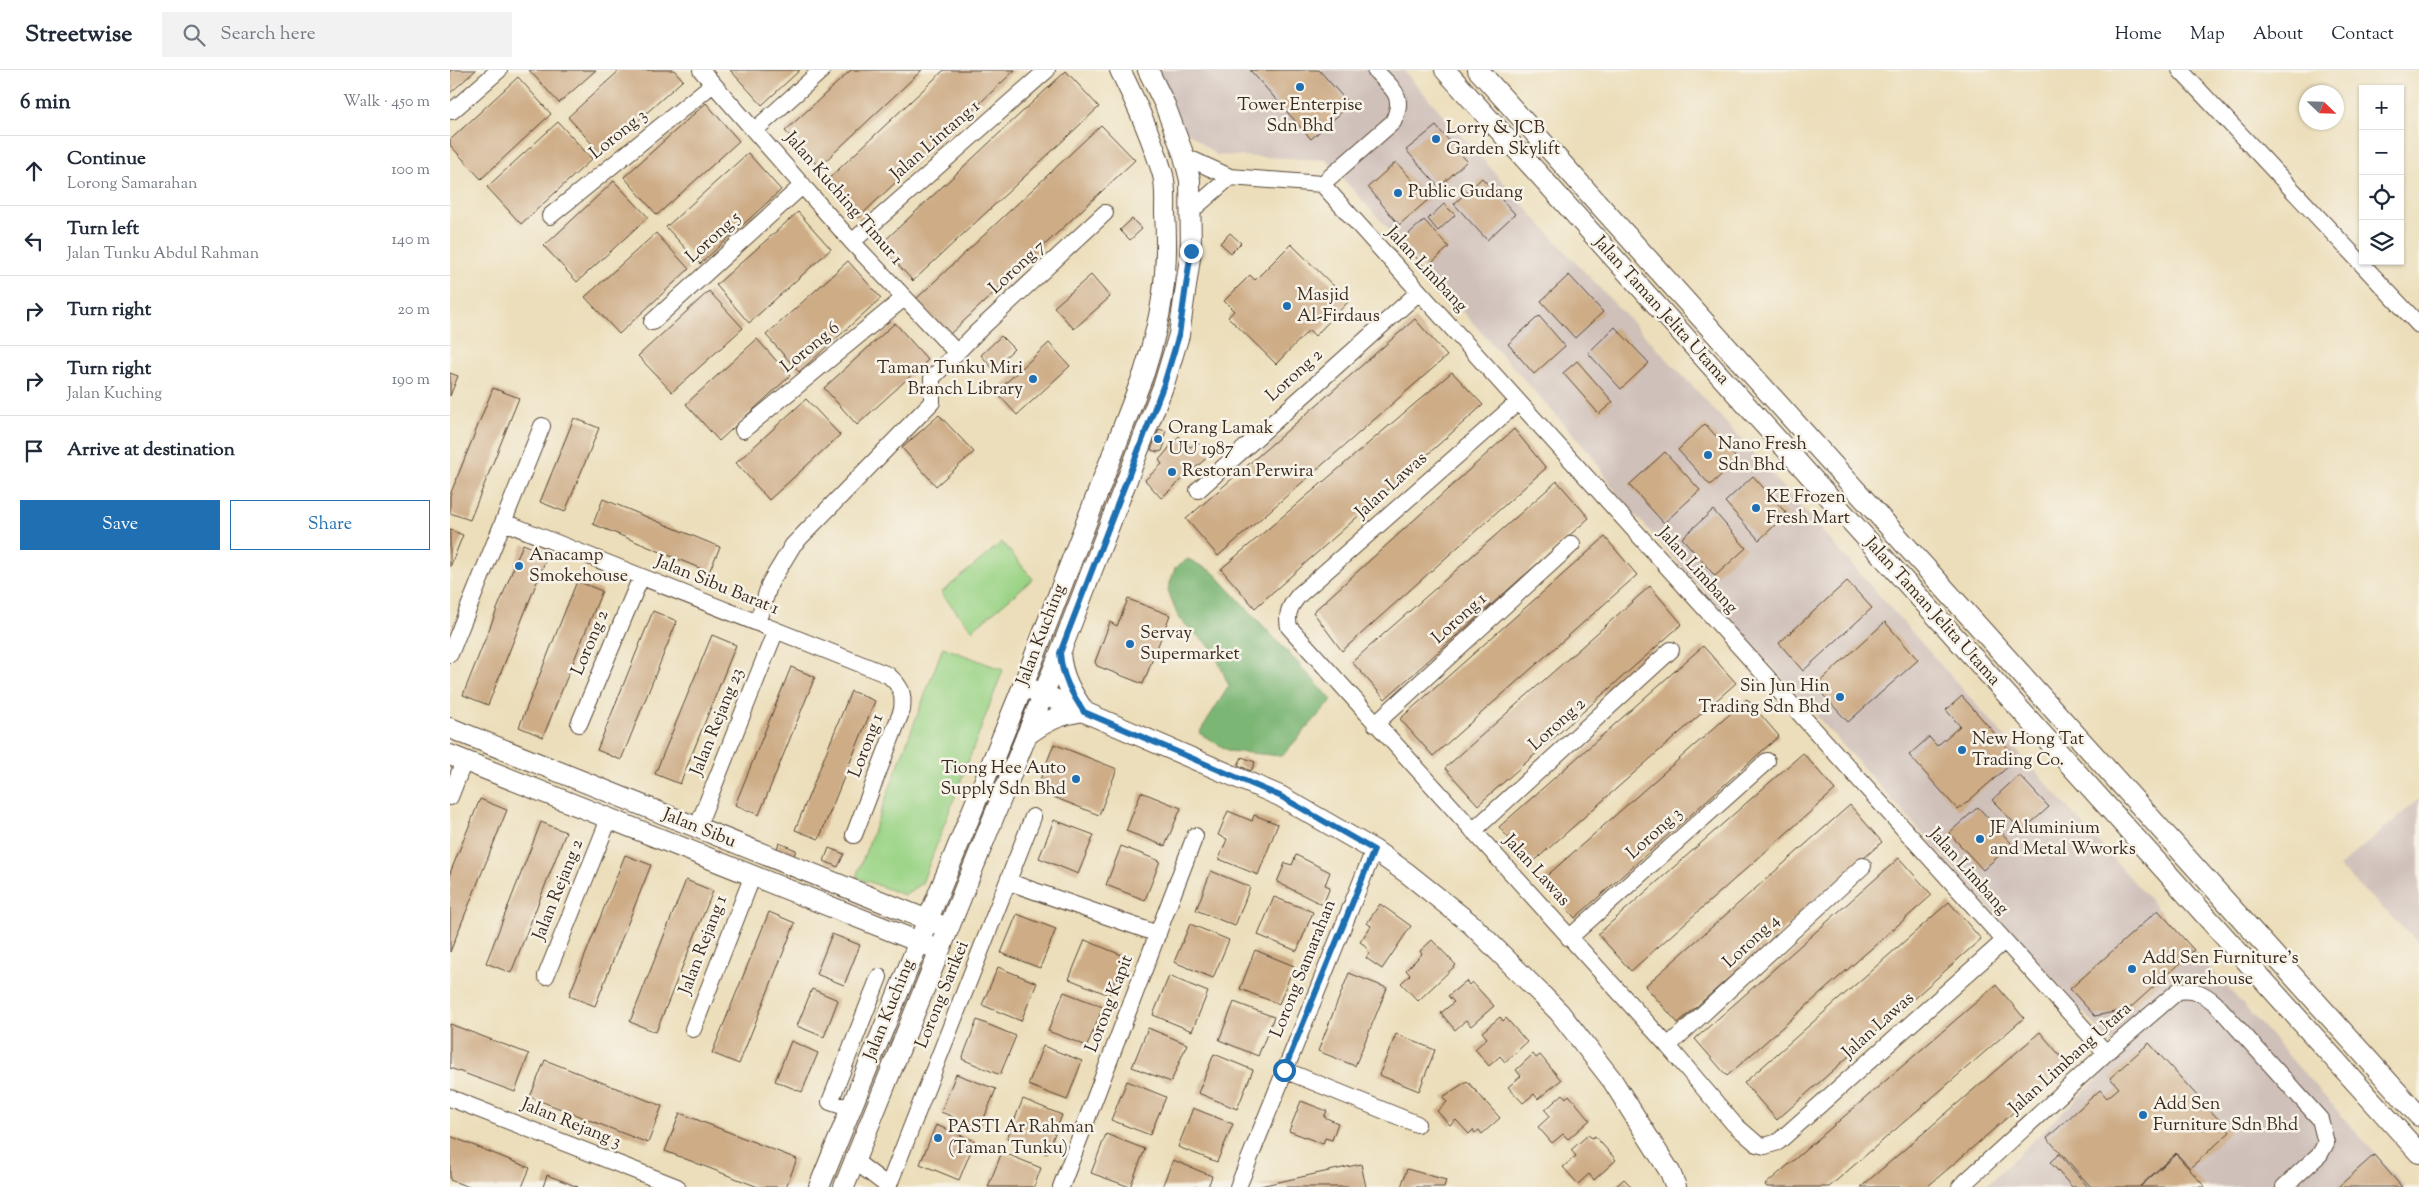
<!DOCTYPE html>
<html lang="en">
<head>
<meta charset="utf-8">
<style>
  :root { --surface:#fff; --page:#f2f2f3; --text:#1f2937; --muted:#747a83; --line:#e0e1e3; --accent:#1f6fb2 }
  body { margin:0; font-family:"Sorts Mill Goudy",serif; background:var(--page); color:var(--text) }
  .controls { position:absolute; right:15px; top:15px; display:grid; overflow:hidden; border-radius:0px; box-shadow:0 1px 4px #0004 }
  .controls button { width:45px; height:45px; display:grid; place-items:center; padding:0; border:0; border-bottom:1px solid var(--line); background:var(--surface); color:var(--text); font:25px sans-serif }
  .compass { position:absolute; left:1849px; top:15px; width:45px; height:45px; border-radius:50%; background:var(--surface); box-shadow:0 1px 4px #0004; rotate:113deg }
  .stop { position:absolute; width:15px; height:15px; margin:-11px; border:4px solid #1f6fb2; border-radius:50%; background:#fff }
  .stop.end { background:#1f6fb2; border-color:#fff; box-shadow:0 1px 5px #0008 }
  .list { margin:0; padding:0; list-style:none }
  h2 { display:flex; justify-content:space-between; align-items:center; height:65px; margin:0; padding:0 20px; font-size:21px }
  h2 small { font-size:16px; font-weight:400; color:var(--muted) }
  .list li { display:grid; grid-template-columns:32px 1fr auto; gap:15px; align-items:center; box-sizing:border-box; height:70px; padding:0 20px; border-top:1px solid var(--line) }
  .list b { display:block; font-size:19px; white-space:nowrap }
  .list p { margin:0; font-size:16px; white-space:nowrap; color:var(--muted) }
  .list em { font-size:16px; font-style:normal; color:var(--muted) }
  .actions { display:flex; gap:10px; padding:15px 20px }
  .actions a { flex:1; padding:11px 0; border:1px solid var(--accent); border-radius:0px; text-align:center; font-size:18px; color:var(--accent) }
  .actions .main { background:var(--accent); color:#fff }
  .icon { flex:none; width:28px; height:28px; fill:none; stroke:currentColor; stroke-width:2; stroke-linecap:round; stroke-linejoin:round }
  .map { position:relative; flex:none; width:1969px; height:1117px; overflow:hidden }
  header { display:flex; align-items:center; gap:30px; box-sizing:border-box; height:70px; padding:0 25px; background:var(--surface); border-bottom:1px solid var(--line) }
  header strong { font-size:24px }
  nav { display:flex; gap:28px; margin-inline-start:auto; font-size:18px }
  .search { width:350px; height:45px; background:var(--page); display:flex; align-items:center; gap:12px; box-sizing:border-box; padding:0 18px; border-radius:0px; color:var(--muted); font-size:19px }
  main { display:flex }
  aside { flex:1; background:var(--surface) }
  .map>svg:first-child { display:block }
  .industrial { fill:#cfc0ba }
  .green { fill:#9bd487; stroke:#6b7f52 }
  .forest { fill:#7cb674; stroke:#5c7049 }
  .building { fill:#cdac86 }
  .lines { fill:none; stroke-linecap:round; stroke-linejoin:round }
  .minor-casing { stroke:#564535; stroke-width:18 }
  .tertiary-casing { stroke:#564535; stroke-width:22 }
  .minor { stroke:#fff; stroke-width:16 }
  .tertiary { stroke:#fff; stroke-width:20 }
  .route { stroke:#1f6fb2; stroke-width:6 }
  .poi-dot { fill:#1f6fb2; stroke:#f7f3e8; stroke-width:2 }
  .labels { text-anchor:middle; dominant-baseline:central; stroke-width:5; stroke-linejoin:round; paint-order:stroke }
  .poi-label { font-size:18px; fill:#3b2a1e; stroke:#f7f3e8; text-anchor:start }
  .street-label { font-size:18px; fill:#3b2a1e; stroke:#f7f3e8 }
</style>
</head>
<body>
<header>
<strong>Streetwise</strong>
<div class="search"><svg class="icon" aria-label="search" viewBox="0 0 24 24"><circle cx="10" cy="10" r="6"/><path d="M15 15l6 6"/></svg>Search here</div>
<nav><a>Home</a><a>Map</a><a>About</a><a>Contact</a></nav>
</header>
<main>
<aside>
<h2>6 min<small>Walk · 450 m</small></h2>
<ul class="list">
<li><svg class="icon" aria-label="ahead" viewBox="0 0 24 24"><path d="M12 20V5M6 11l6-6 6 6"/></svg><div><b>Continue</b><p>Lorong Samarahan</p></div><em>100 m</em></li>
<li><svg class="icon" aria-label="left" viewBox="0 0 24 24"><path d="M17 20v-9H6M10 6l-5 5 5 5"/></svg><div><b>Turn left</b><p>Jalan Tunku Abdul Rahman</p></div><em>140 m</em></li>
<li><svg class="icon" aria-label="right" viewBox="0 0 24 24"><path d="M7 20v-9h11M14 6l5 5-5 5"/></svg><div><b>Turn right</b></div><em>20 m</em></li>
<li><svg class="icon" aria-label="right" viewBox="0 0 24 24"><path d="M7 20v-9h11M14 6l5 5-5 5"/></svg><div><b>Turn right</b><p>Jalan Kuching</p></div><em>190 m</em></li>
<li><svg class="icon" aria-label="arrive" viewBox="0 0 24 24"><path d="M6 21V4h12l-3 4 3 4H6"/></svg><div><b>Arrive at destination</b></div></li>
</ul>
<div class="actions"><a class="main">Save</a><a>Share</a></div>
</aside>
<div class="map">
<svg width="1969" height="1117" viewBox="0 0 1969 1117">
  <rect width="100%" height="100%" fill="#f7f3e8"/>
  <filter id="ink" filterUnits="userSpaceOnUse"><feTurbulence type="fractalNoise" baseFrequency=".02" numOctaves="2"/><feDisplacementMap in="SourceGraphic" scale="10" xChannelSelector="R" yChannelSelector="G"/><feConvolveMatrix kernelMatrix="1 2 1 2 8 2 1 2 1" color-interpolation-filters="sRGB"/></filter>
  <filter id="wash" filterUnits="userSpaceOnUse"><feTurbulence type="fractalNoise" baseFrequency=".0096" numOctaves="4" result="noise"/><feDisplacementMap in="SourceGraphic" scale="20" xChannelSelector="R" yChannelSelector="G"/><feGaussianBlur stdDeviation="1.12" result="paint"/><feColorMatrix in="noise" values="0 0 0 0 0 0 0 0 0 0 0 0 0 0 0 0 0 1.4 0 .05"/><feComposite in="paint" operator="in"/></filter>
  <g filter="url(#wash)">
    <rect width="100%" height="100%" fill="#ecdeba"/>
    <path class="industrial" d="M708,0H953L1112,178L1252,326L1955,1117H1535L1672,985L1169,427L1140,383L876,90L766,85L732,57Z
      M1969,729V873L1889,797Z"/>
    <path class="green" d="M552,472L583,509L522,560L491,523Z
      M493,577L553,600L472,813L454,825L406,807Z"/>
    <path class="forest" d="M738,489L763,502L882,630L832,686L779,681L749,663L779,616L763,579L729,549L718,520L725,498Z"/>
    <g id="blocks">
      <path class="building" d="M0,0H26L0,23Z
        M79,0H146L109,33Z
        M170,0H224L233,10L151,84L118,47Z
        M280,0H350L312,35Z
        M401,0H472L369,97L335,61Z
        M494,0H565L408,148L375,112Z
        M800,0H869L900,35L861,69Z
        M616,1L649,37L463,211L430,175Z
        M68,7L101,44L31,109L0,75V70Z
        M256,33L289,71L207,145L174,107Z
        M108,52L142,89L71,154L37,117Z
        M651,55L685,90L499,265L466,229Z
        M986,56L1017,91L989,117L956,80Z
        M298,83L331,120L250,194L216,157Z
        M946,92L979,129L949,155L918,117Z
        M1032,108L1065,144L1037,170L1004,134Z
        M164,111L198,147L127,212L94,176Z
        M994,134L1005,145L988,161L978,149Z
        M348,142L381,179L299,253L266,215Z
        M682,149L692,159L680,170L670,160Z
        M974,150L999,177L976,198L951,171Z
        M206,163L239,199L169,264L135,227Z
        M780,163L791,173L781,183L770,173Z
        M841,174L899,231L865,266L859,260L826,294L778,247L784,241L774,231L800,205L805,210Z
        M398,191L431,228L349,302L316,265Z
        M641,205L660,227L624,259L604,237Z
        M1119,205L1153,242L1125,268L1091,231Z
        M259,221L293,258L222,322L188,286Z
        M1089,246L1115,276L1084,304L1058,274Z
        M965,249L997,286L768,486L736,449Z
        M445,253L478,290L407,355L374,318Z
        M1165,257L1199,293L1171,319L1138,283Z
        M551,266L564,279L543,299L531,285Z
        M307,269L340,306L269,371L236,334Z
        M599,273L620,296L567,345L546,322Z
        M1127,291L1163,332L1149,344L1113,303Z
        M1002,302L1033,335L805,538L771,499Z
        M0,303L8,306L0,326Z
        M43,318L69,328L20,450L0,443V425Z
        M356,329L390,365L319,430L286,393Z
        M489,345L524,382L486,416L452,378Z
        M124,348L149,358L115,442L90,432Z
        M1255,354L1288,390L1260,415L1228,380Z
        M709,359L716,361L712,372L715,373L712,381L708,382L701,380Z
        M1064,359L1096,398L892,581L863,542Z
        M729,366L740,377L748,373L760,385L711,428L695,410L712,394L709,390Z
        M1215,382L1250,420L1214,453L1179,415Z
        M1303,406L1337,444L1309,470L1275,432Z
        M1107,411L1139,448L935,629L902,592Z
        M153,429L270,477L259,502L143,454Z
        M1263,440L1296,478L1265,506L1232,468Z
        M0,460L13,465L0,497Z
        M1155,467L1187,505L983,686L950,649Z
        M73,474L98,484L38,635L13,625Z
        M127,511L152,521L93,667L69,657Z
        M1397,511L1422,538L1353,601L1329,573Z
        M1200,516L1232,554L1028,735L995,698Z
        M678,529L720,545L693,614L647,596L645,592L660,552L667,556Z
        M203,541L227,551L171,690L147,680Z
        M1435,552L1468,590L1398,652L1365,616Z
        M262,565L286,575L230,714L205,704Z
        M1253,576L1286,613L1081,794L1049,757Z
        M341,597L365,607L309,745L285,735Z
        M401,621L425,631L369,769L345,760Z
        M1512,626L1567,689L1508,740L1459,685L1479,667L1487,676L1510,656L1496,640Z
        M1297,629L1329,666L1125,848L1092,810Z
        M604,674L667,699L649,745L586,720Z
        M1353,683L1385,720L1181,901L1148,864Z
        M792,687L805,692L801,701L788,695Z
        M1569,705L1599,737L1572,761L1542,730Z
        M691,722L731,738L715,776L676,761Z
        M30,729L57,740L0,882V803Z
        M1400,735L1432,772L1228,953L1195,916Z
        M1528,737L1562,774L1533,800L1499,763Z
        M778,741L802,751L804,745L828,754L808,805L769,789L777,769L768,765Z
        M604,750L644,765L628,804L589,788Z
        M91,752L116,762L61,903L36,893Z
        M329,773L346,780L343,788L326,781Z
        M671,776L710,791L695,830L656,815Z
        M379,778L394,784L388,797L374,791Z
        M175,785L201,795L145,936L119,926Z
        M846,785L880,802L875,815L880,817L873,835L827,812L835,793L842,795Z
        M1449,788L1482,825L1277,1006L1245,969Z
        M761,801L800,817L785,856L746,840Z
        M236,810L263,821L206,962L180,952Z
        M824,827L863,842L847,881L808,865Z
        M1499,832L1531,869L1327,1050L1294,1013Z
        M930,834L961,856L932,899L916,888L919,883L916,876L910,872L921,856L917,853Z
        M1708,840L1744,880L1679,939L1645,946L1620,919Z
        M319,842L345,853L289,994L262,983Z
        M567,844L606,859L590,898L551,883Z
        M740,854L779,870L763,908L724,892Z
        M382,864L410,875L394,915L366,904Z
        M635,870L674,886L659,925L619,909Z
        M982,870L1006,895L968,931L951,913L960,905L956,900L972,884L970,881Z
        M805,880L844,896L829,934L790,919Z
        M548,897L587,913L571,951L532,935Z
        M899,903L937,918L905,996L868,981Z
        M719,906L758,922L742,961L703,945Z
        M1016,911L1019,915L1022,912L1044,936L1021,956L1016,950L1005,960L991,943L1004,932L998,926Z
        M1546,915L1574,948L1379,1117H1317L1315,1115Z
        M362,919L388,930L374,967L347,956Z
        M614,922L653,937L637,976L598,961Z
        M784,932L824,947L808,986L769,970Z
        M1050,947L1053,951L1056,948L1077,972L1055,992L1050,986L1039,996L1025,979L1037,968L1032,962Z
        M527,950L566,966L550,1005L512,989Z
        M0,954L79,984L65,1022L0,998Z
        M698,958L737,974L721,1012L682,997Z
        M1590,962L1618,995L1477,1117H1411Z
        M946,964L985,980L969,1021L929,1005Z
        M341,971L368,983L352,1022L325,1011Z
        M1699,973L1780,1062L1740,1098L1726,1083L1689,1117H1641L1597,1068L1650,1020L1657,1028L1669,1018L1660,1008Z
        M593,976L632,991L617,1030L578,1015Z
        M764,984L803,1000L787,1039L748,1023Z
        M1083,984L1086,988L1090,985L1111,1010L1088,1029L1084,1024L1073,1033L1058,1017L1071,1006L1066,1000Z
        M95,990L212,1036L198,1073L80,1027Z
        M506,1004L546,1019L530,1058L491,1042Z
        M677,1011L716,1027L700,1065L661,1050Z
        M1017,1011L1050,1048L1032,1064L1029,1060L1025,1063L1023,1060L1019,1064L1006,1050L1000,1055L987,1041L997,1032L993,1027Z
        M1113,1024L1116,1028L1119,1025L1140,1050L1118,1069L1113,1064L1102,1073L1088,1057L1100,1046L1095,1040Z
        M573,1029L612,1045L597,1084L557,1068Z
        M851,1031L877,1041L874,1047L888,1053L882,1070L875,1068L873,1074L839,1061Z
        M743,1038L783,1054L767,1092L728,1077Z
        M230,1043L347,1089L336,1117H308L215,1081Z
        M486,1055L525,1071L509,1110L470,1094Z
        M656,1064L695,1079L680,1117L641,1103Z
        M1138,1065L1142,1068L1145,1066L1166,1090L1144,1110L1139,1104L1128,1114L1113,1097L1126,1086L1121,1080Z
        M0,1066L80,1098L72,1117H19L0,1110Z
        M552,1082L591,1098L584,1117H538Z
        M1609,1084L1638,1117H1622L1600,1092Z
        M1726,1084L1755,1117H1690Z
        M1924,1085L1952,1117H1888Z
        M723,1090L762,1106L758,1117H712Z
        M911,1094L916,1117H811L810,1116Z
        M957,1099L996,1110L994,1117H951Z
        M97,1105L128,1117H93Z
        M1174,1109L1182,1117H1165Z"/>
    </g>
  </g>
  <g filter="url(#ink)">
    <use href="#blocks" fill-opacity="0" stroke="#564535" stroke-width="1"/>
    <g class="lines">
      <g class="minor-casing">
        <path id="minor" d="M251,0L402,172L507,283
          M1730,0L1969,255
          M2,41L49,0
          M305,60L372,0
          M734,86L780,107L872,114L1656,983
          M872,114L943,52C956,25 942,19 925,0
          M741,141L780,107
          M100,146L263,14
          M402,172L597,0
          M202,252L353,115
          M1068,332L849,525C840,536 836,543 839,557L1218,976L1284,1054L1307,1074L1315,1076L1328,1072L1554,871
          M293,360L454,228
          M748,420L969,222
          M54,452L438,605C451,616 454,623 452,640L404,765
          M307,553L320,513L343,475L482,332V308L527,262L655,143
          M0,584L92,356
          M129,654L191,507
          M925,654L1122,474
          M0,727L14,691
          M247,758L326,560
          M1023,761L1221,580
          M559,812L708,864
          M1119,868L1317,691
          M96,906L159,749
          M243,959L303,805
          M1218,976L1413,796
          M834,1000L967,1054
          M0,1028L227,1117
          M401,1039L380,1032L429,907
          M405,1091L439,1117
          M438,1117L583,747
          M611,1117L745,766
          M788,1117L924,780
          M1510,1117L1656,983L1728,921C1745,919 1753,923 1766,934L1870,1049L1876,1073L1870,1084L1834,1117"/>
      </g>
      <g class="tertiary-casing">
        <path id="tertiary" d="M995,0L1969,1083
          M1028,0L1969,1046
          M610,583C612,607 621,622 634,641
          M583,620L830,726L924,780L957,803L1021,854L1109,942L1162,1010L1220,1102L1226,1117
          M0,658L490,855
          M576,666C595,651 611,644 634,641
          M0,685L479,876
          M369,1117L573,616L694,303C712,246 719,203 715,143C715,131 716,117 713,105C702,68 687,34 670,0
          M394,1117L610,583L714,314L729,265L741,181L740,110L734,86L715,35L698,0"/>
      </g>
      <use href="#minor" class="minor"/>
      <use href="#tertiary" class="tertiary"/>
    </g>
  </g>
  <g class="lines" filter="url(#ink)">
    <path class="route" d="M741,181L729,265L714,314L610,583C612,607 621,622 634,642L830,726L924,780L834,1000"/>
  </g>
  <g class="poi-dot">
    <circle cx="850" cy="17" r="5"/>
    <circle cx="986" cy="69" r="5"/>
    <circle cx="948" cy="123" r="5"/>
    <circle cx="837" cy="236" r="5"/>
    <circle cx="583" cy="309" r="5"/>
    <circle cx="708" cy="369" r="5"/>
    <circle cx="1258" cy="385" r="5"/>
    <circle cx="722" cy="402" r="5"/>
    <circle cx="1306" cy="438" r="5"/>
    <circle cx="69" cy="496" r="5"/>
    <circle cx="680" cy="574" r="5"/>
    <circle cx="1390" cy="627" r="5"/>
    <circle cx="1512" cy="680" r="5"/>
    <circle cx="626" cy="709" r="5"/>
    <circle cx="1530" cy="769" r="5"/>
    <circle cx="1682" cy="899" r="5"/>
    <circle cx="1693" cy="1045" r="5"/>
    <circle cx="488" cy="1068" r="5"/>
  </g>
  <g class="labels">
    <g class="poi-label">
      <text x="850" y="36" text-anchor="middle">Tower Enterpise<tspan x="850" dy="21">Sdn Bhd</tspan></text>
      <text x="996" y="59">Lorry &amp; JCB<tspan x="996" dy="21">Garden Skylift</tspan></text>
      <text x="958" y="123">Public Gudang</text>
      <text x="847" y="226">Masjid<tspan x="847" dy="21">Al-Firdaus</tspan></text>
      <text x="573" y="299" text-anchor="end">Taman Tunku Miri<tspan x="573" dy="21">Branch Library</tspan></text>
      <text x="718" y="359">Orang Lamak<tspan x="718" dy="21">UU 1987</tspan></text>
      <text x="1268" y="375">Nano Fresh<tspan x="1268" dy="21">Sdn Bhd</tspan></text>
      <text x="732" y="402">Restoran Perwira</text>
      <text x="1316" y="428">KE Frozen<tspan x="1316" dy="21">Fresh Mart</tspan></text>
      <text x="79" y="486">Anacamp<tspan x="79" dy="21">Smokehouse</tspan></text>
      <text x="690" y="564">Servay<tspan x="690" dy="21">Supermarket</tspan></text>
      <text x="1380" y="617" text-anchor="end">Sin Jun Hin<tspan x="1380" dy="21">Trading Sdn Bhd</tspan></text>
      <text x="1522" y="670">New Hong Tat<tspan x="1522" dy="21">Trading Co.</tspan></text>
      <text x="616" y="699" text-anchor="end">Tiong Hee Auto<tspan x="616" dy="21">Supply Sdn Bhd</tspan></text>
      <text x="1540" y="759">JF Aluminium<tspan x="1540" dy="21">and Metal Wworks</tspan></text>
      <text x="1692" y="889">Add Sen Furniture's<tspan x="1692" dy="21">old warehouse</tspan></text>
      <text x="1703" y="1035">Add Sen<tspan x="1703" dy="21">Furniture Sdn Bhd</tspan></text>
      <text x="498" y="1058">PASTI Ar Rahman<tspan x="498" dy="21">(Taman Tunku)</tspan></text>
    </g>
    <g class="street-label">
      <text transform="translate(169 65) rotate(-39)">Lorong 3</text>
      <text transform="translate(486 71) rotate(-41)">Jalan Lintang 1</text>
      <text transform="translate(393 129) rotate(49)">Jalan Kuching Timur 1</text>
      <text transform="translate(264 168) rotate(-42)">Lorong 5</text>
      <text transform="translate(568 198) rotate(-43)">Lorong 7</text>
      <text transform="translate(976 200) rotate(47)">Jalan Limbang</text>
      <text transform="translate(1211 241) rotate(48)">Jalan Taman Jelita Utama</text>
      <text transform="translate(361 278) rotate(-39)">Lorong 6</text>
      <text transform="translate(845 306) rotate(-42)">Lorong 2</text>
      <text transform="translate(942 416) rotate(-42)">Jalan Lawas</text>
      <text transform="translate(1247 501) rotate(48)">Jalan Limbang</text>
      <text transform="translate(267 516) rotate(22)">Jalan Sibu Barat 1</text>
      <text transform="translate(1482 542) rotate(48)">Jalan Taman Jelita Utama</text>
      <text transform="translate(1010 549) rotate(-42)">Lorong 1</text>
      <text transform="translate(592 565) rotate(-69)">Jalan Kuching</text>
      <text transform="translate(141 573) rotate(-67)">Lorong 2</text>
      <text transform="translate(268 652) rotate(-68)">Jalan Rejang 23</text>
      <text transform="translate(1108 655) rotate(-42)">Lorong 2</text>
      <text transform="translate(417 676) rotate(-69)">Lorong 1</text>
      <text transform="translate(249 759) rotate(22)">Jalan Sibu</text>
      <text transform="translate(1205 764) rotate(-42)">Lorong 3</text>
      <text transform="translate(1086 801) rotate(48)">Jalan Lawas</text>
      <text transform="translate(1518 802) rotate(48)">Jalan Limbang</text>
      <text transform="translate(109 820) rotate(-68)">Jalan Rejang 2</text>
      <text transform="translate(1302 872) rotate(-43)">Lorong 4</text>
      <text transform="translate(254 875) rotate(-69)">Jalan Rejang 1</text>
      <text transform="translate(854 899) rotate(-68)">Lorong Samarahan</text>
      <text transform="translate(493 925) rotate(-68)">Lorong Sarikei</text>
      <text transform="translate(660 934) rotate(-69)">Lorong Kapit</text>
      <text transform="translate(440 940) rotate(-68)">Jalan Kuching</text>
      <text transform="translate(1429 956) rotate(-42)">Jalan Lawas</text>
      <text transform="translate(1621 989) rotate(-42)">Jalan Limbang Utara</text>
      <text transform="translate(121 1054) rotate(22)">Jalan Rejang 3</text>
    </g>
  </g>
</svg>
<div class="controls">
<button>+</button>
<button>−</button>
<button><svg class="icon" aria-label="locate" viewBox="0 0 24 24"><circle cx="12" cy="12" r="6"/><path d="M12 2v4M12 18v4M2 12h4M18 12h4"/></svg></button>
<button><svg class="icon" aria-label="layers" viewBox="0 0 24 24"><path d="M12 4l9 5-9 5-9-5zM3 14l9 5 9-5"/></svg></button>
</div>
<svg class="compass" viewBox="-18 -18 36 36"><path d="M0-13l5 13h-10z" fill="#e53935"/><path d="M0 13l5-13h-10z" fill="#747a83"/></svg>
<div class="stop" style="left:834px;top:1000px"></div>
<div class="stop end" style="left:741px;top:181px"></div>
</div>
</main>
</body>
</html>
